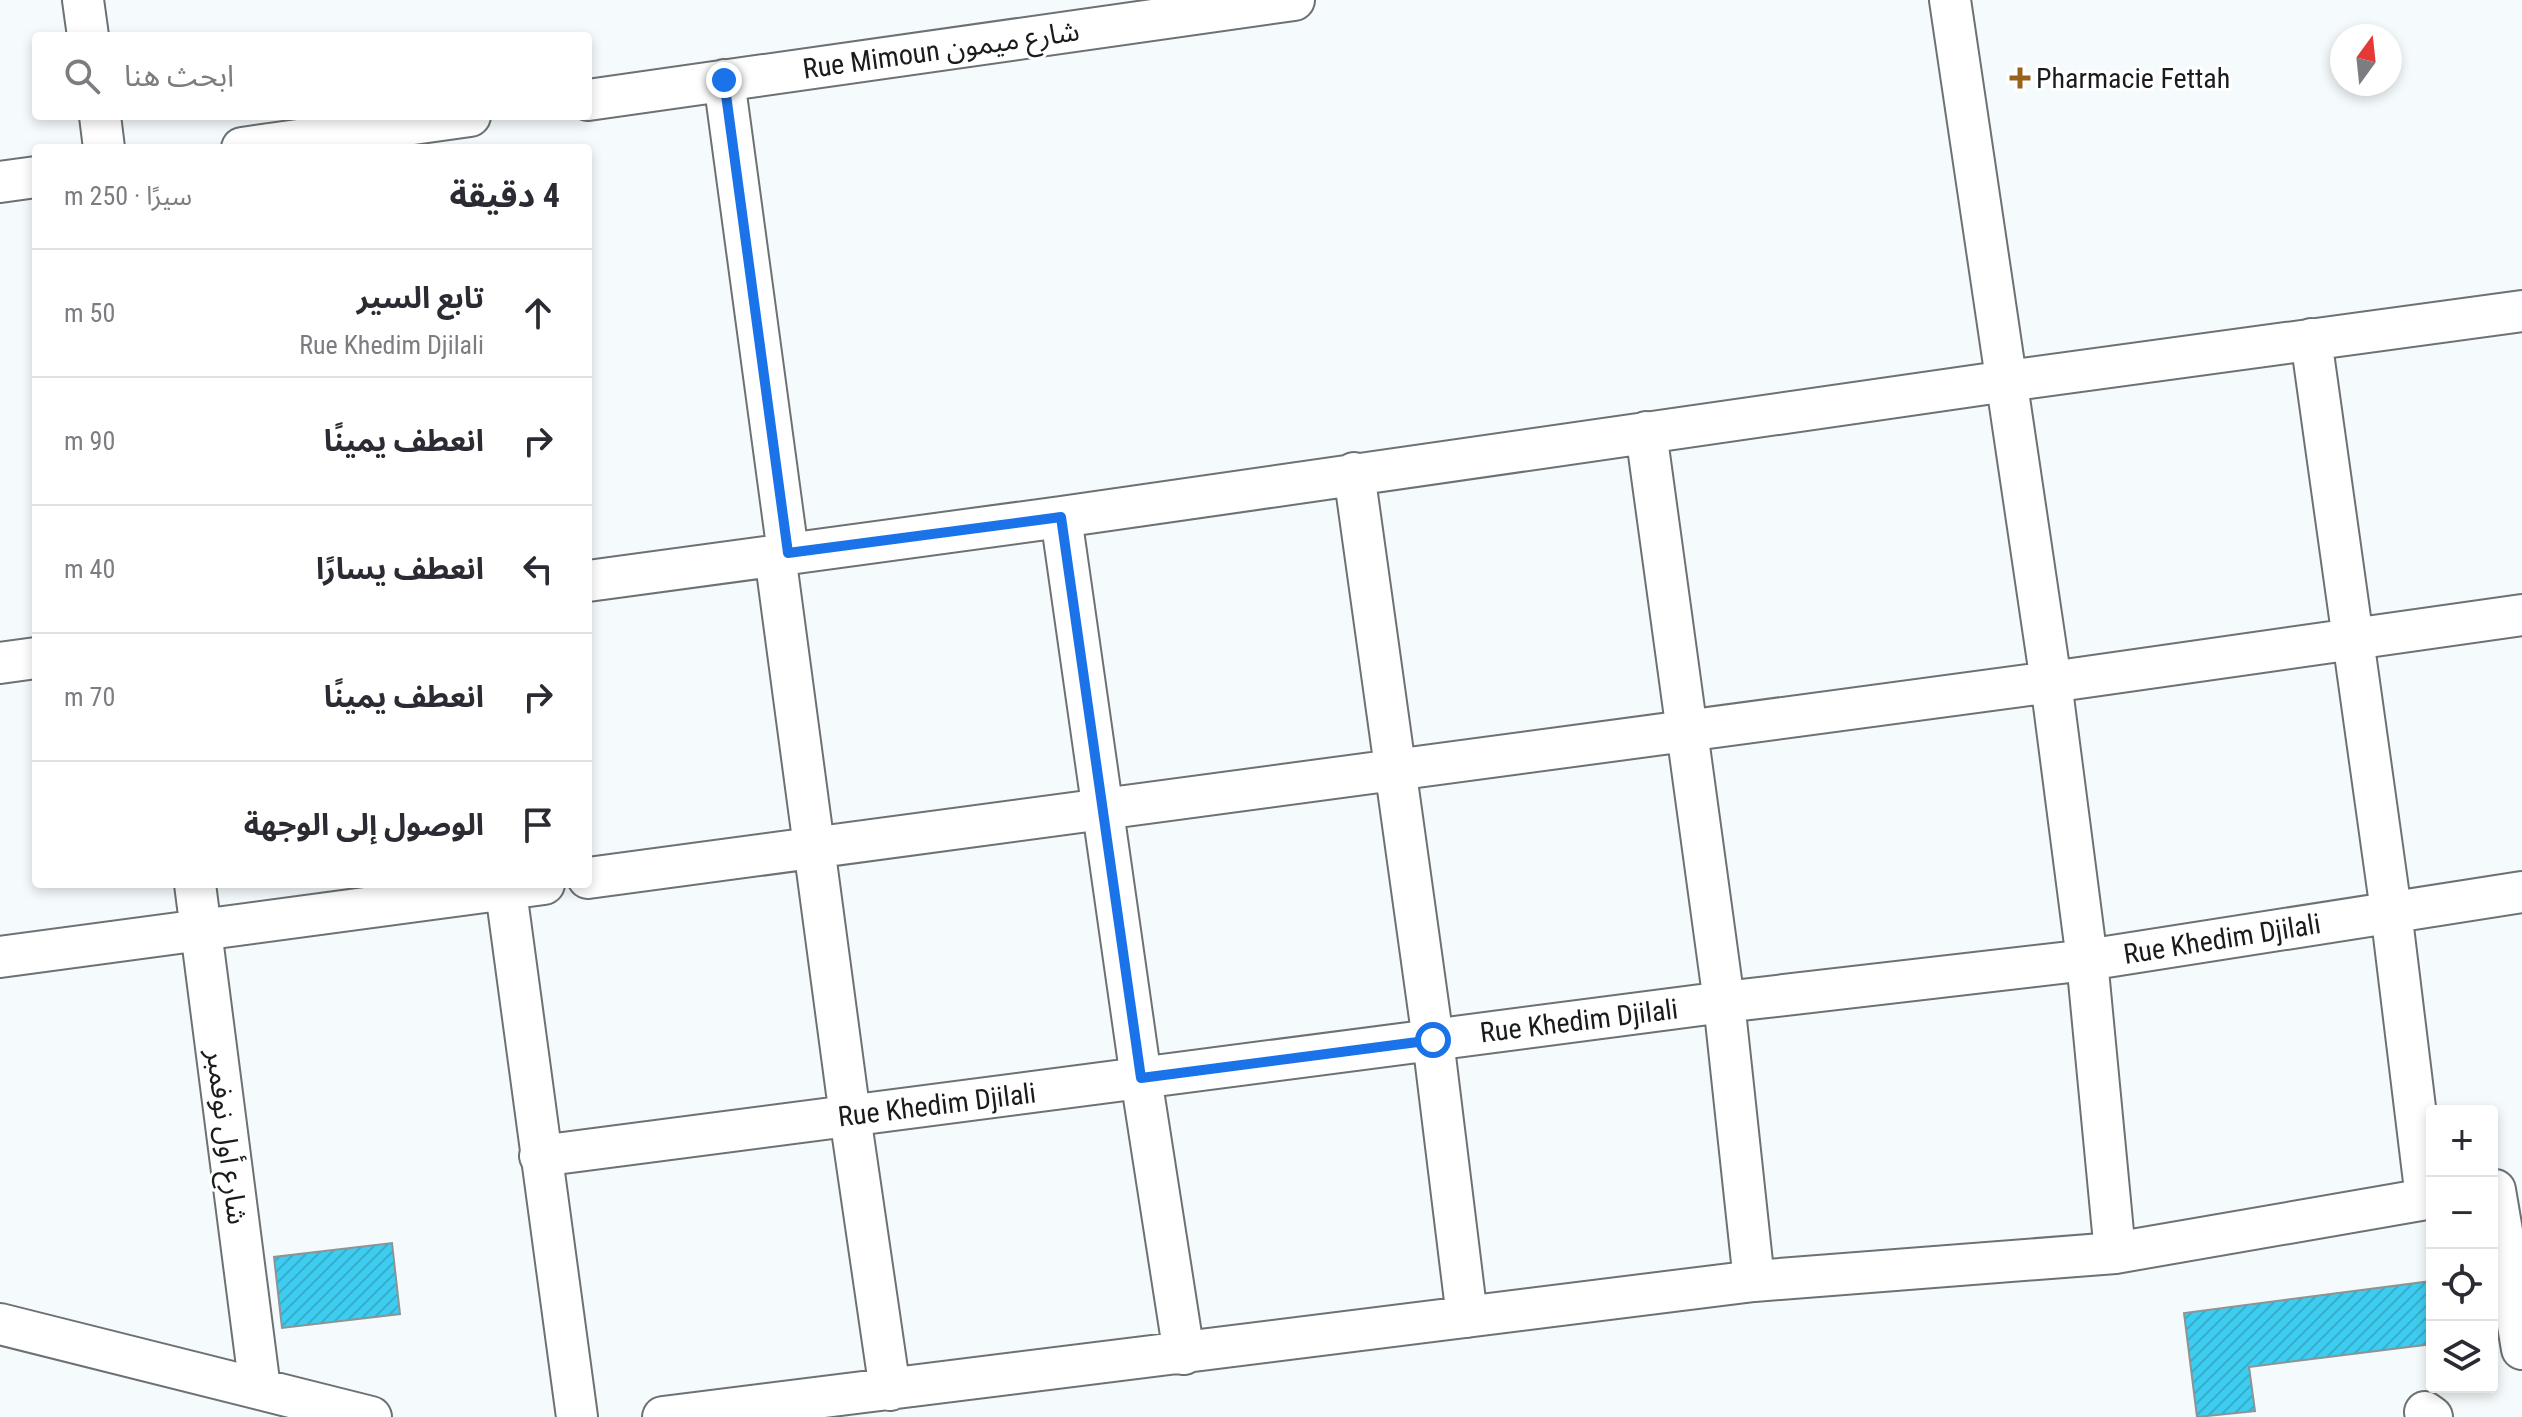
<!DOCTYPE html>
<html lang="ar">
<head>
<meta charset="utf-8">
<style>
  :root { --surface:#fff; --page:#f2f2f3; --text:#2b2b33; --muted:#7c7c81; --line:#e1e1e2 }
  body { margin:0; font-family:"Roboto Condensed","Noto Sans Arabic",sans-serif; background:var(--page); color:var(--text); direction:rtl }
  .controls { position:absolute; right:24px; bottom:24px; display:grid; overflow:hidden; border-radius:8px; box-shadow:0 4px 12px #0003 }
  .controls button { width:72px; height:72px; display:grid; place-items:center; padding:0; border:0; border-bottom:2px solid var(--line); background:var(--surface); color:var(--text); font:40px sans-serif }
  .compass { position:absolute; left:2330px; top:24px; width:72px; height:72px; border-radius:50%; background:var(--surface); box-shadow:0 4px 12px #0003; rotate:15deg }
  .stop { position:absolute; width:24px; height:24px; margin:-18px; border:6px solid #1a73e8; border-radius:50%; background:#fff }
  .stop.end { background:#1a73e8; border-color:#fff; box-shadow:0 2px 8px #0008 }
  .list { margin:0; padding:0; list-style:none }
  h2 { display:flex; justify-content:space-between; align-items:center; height:104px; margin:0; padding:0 32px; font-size:34px }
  h2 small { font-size:26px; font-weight:400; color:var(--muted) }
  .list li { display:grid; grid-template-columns:52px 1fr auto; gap:24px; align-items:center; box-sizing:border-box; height:128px; padding:0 32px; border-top:2px solid var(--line) }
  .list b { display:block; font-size:30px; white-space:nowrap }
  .list p { margin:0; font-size:26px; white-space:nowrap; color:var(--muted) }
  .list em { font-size:26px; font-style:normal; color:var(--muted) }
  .icon { flex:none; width:44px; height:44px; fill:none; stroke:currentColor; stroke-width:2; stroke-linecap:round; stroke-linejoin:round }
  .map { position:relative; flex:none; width:2522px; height:1417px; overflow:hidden; direction:ltr }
  .search { position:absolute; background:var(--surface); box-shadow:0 4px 12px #0003; left:32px; top:32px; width:560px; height:88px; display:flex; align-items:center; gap:20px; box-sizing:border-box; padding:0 28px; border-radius:8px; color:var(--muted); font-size:30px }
  .panel { position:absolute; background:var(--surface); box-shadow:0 4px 12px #0003; left:32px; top:144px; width:560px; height:744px; border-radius:8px; direction:rtl }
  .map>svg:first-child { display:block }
  .building { fill:url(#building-hatch); stroke:#8e9394; stroke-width:2 }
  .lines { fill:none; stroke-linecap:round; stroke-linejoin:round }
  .minor-casing { stroke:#6c7173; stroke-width:44 }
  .minor { stroke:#fff; stroke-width:40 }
  .route { stroke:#1a73e8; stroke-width:10 }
  .poi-dot { fill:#98621a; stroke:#fff; stroke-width:3 }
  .labels { text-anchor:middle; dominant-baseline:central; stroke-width:6; stroke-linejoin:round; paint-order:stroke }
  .street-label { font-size:28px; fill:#191b1c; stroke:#fff }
  .poi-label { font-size:28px; fill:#191b1c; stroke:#fff; text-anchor:start }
</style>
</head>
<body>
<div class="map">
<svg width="2522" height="1417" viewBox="0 0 2522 1417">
  <defs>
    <pattern id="building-hatch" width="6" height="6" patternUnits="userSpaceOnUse" patternTransform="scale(2)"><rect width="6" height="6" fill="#3dcdf0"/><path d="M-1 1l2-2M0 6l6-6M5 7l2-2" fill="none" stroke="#35afcd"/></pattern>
  </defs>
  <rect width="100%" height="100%" fill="#f5fbfc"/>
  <path class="building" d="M392,1243L400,1314L282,1328L274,1257Z
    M2432,1281V1344L2249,1367L2255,1411L2197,1417L2184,1313Z"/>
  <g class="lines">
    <g class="minor-casing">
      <path id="minor" d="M83,0L88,36
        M1950,0L2051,682L2087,960L2115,1253
        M724,80L788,553
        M588,100L1294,0
        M100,116L104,148
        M242,148L470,116
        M0,182L36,177
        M2311,339L2391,911L2426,1198
        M1646,432L1724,1002L1754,1281
        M1354,473L1433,1040L1467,1317
        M1061,517L1141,1078L1184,1354
        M775,555L850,1116L890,1390
        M588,581L1061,517L2007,381L2522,311
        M0,663L36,658
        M588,878L2051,682L2522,615
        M195,884L260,1389
        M505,884L577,1417
        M0,957L544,884
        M540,1156L1724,1002L2087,960L2522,892
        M2495,1190L2522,1349
        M0,1324L371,1417
        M2425,1412L2432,1417
        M663,1417L1754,1281L2115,1253L2432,1198"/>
    </g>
    <use href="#minor" class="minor"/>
  </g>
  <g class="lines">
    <path class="route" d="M724,80L788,553L1061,517L1141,1078L1433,1040"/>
  </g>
  <path class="poi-dot" d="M2016 66h8v8h8v8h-8v8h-8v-8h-8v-8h8z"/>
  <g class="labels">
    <g class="street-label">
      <text transform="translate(941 50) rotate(-8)">Rue Mimoun شارع ميمون</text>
      <text transform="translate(2222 939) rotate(-9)">Rue Khedim Djilali</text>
      <text transform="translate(1579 1021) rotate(-7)">Rue Khedim Djilali</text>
      <text transform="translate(937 1105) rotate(-7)">Rue Khedim Djilali</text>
      <text transform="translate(227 1137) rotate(83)">شارع أول نوفمبر</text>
    </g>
    <g class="poi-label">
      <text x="2036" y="78">Pharmacie Fettah</text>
    </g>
  </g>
</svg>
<div class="controls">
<button>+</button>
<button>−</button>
<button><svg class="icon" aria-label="locate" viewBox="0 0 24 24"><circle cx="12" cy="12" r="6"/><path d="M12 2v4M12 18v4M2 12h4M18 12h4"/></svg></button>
<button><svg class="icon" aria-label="layers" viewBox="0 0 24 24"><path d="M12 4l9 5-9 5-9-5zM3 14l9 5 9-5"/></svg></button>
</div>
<svg class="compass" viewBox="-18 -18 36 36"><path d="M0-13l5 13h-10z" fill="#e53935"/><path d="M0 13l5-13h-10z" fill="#7c7c81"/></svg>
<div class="stop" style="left:1433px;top:1040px"></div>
<div class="stop end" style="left:724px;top:80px"></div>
<div class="search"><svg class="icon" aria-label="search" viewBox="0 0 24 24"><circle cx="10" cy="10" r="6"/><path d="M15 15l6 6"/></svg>ابحث هنا</div>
<section class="panel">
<h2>4 دقيقة<small>سيرًا · 250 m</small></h2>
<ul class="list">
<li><svg class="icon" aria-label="ahead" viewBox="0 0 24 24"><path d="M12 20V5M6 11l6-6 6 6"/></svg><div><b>تابع السير</b><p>Rue Khedim Djilali</p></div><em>50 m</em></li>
<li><svg class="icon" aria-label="right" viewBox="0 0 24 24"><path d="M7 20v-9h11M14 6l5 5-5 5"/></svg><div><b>انعطف يمينًا</b></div><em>90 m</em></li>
<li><svg class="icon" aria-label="left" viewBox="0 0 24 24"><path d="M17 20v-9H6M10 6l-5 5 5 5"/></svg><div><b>انعطف يسارًا</b></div><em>40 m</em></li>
<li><svg class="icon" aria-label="right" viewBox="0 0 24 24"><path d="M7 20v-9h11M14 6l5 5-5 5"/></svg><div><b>انعطف يمينًا</b></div><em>70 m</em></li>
<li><svg class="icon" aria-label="arrive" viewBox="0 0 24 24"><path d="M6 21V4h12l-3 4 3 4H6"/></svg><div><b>الوصول إلى الوجهة</b></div></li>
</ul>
</section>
</div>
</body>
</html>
